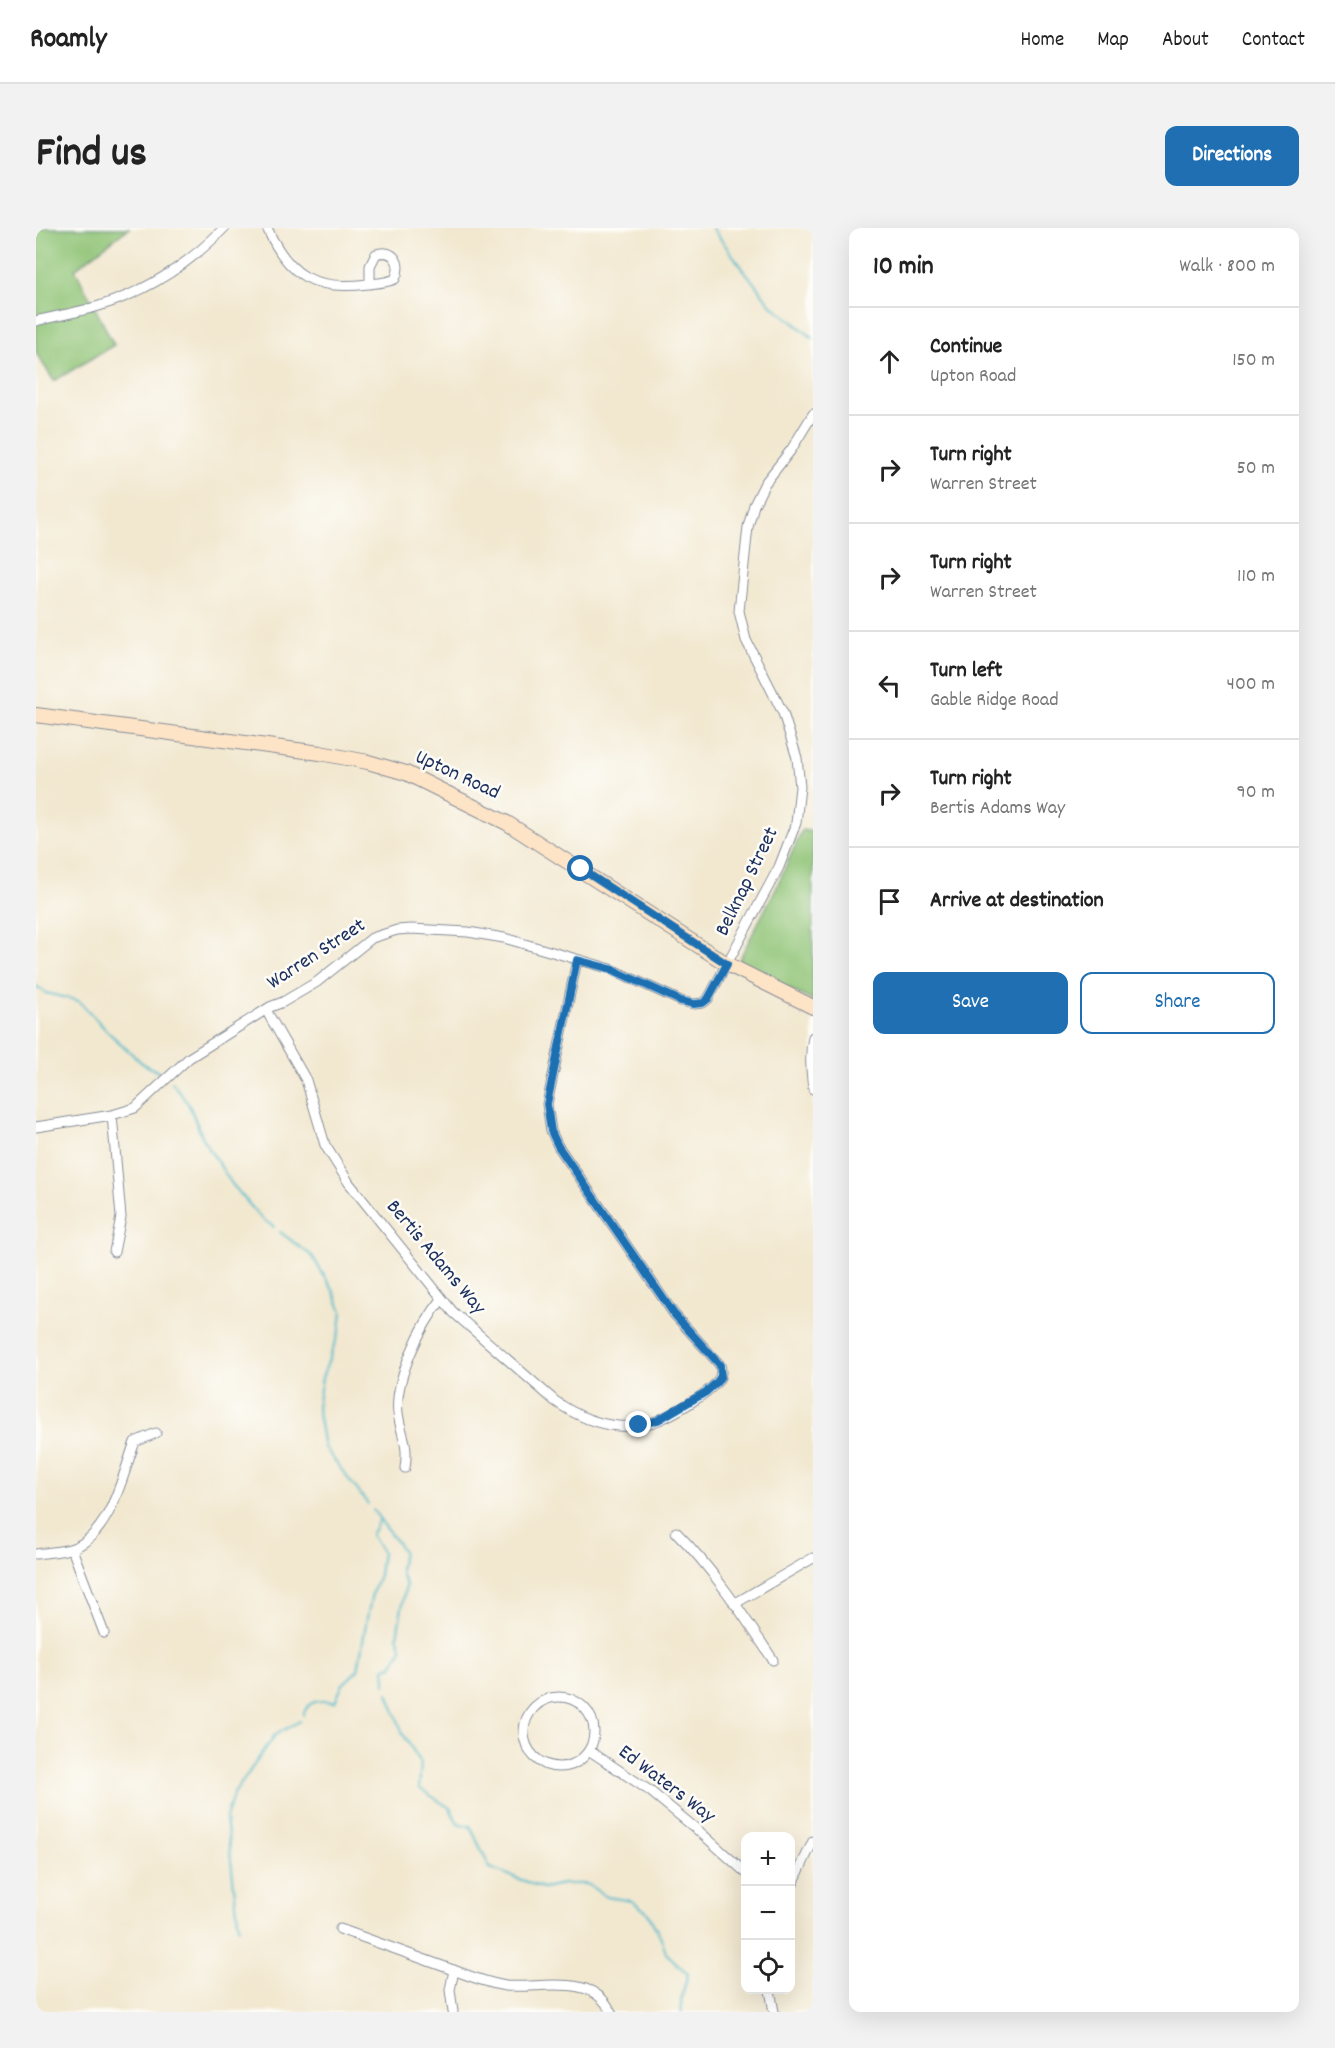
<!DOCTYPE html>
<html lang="en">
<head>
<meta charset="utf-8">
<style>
  :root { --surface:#fff; --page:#f2f2f2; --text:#222; --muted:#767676; --line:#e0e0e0; --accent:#1f6fb2 }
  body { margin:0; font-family:Dekko,sans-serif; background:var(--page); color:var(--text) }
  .controls { position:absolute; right:18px; bottom:18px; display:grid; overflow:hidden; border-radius:12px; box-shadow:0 6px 24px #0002 }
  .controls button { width:54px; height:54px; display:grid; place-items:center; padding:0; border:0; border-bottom:2px solid var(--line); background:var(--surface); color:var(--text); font:30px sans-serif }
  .stop { position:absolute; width:18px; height:18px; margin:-14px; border:4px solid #1f6fb2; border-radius:50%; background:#fff }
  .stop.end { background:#1f6fb2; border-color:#fff; box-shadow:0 2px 6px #0008 }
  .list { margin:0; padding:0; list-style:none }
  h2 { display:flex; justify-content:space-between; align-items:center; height:78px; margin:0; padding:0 24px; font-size:26px }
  h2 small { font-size:20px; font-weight:400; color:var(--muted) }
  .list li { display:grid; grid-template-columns:39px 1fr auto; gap:18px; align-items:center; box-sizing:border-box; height:108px; padding:0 24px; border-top:2px solid var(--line) }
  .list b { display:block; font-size:22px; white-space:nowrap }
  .list p { margin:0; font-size:20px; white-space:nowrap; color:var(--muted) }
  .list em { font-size:20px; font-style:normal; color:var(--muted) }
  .actions { display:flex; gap:12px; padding:18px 24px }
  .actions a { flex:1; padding:14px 0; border:2px solid var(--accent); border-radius:12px; text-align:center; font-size:21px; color:var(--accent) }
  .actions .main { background:var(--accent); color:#fff }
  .icon { flex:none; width:33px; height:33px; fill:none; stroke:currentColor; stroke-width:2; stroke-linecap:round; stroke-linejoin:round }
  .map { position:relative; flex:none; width:777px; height:1784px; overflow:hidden; border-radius:12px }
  header { display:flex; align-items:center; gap:36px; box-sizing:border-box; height:84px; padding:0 30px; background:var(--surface); border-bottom:2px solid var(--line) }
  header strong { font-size:28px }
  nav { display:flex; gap:33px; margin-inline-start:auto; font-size:21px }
  .intro { display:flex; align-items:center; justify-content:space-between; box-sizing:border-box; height:144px; padding:0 36px }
  h1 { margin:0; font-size:42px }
  .button { padding:15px 27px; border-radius:12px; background:var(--accent); color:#fff; font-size:21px; font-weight:700 }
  main { display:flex; gap:36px; padding:0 36px }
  aside { flex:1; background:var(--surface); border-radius:12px; box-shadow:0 6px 24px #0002 }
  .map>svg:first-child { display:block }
  .green { fill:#8ec375; stroke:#54796a; stroke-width:1.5 }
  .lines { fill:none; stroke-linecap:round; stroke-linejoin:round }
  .stream { stroke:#4eb9cb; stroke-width:2 }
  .street-casing { stroke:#868c97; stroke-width:11 }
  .secondary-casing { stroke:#868c97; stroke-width:16 }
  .street { stroke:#fff; stroke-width:9 }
  .secondary { stroke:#fee4c6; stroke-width:14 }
  .route { stroke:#1f6fb2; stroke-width:8 }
  .labels { text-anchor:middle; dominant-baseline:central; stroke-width:5; stroke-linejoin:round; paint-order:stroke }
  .street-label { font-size:21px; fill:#1b2f5e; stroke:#fdfcf7 }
</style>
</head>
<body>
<header>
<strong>Roamly</strong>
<nav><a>Home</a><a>Map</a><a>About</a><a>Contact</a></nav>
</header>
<div class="intro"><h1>Find us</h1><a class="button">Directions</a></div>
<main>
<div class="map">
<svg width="777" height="1784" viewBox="0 0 777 1784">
  <rect width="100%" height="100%" fill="#fdfcf7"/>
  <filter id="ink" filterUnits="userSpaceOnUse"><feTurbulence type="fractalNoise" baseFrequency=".0167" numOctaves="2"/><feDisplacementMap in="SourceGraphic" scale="12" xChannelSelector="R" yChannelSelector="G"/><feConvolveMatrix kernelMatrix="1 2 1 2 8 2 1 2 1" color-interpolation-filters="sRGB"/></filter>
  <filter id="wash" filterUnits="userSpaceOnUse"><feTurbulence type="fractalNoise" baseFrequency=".008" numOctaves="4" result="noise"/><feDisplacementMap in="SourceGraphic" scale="24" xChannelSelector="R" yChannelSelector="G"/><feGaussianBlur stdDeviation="1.35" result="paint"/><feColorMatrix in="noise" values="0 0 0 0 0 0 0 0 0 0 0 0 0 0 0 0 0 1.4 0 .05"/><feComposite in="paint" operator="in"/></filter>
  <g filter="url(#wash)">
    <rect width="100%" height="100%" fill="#f2e8d0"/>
    <path class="green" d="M0,0H93L39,41L78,117L18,153L0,125Z
      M766,602L777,604V773L701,736L740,660Z"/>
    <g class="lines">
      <path class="stream" d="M676,0L734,76L777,110
        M0,758L10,765L43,773L72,804L106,835L126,846
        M136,854L153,877L168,913L196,956L225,990L238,999
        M244,1004L276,1028L297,1062L306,1083L304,1102L286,1150L281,1179L288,1219L332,1276
        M337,1282L367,1323L364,1343L370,1357L361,1408L366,1421L356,1438L349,1440V1456
        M352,1465L367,1506L385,1535L383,1560L414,1580L422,1596L434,1598L454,1640L507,1660L527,1656H551L571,1669L596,1673L611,1684L625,1710L630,1725L652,1746L645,1771L646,1784
        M267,1487C273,1471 283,1472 299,1474L307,1456L322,1442L331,1390L336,1366L343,1347L346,1324L335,1307L344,1291
        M203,1701L190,1590L197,1567L239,1507L264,1493"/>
    </g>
  </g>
  <g filter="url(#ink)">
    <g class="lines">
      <g class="street-casing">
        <path id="street" d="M231,0C253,49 279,63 332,56C342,55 350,55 359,51C367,36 358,20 340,26L334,38V56
          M0,93C21,88 43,84 63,78C112,63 153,36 188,0
          M230,782L270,852L289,917L313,955L417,1084L519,1173C539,1187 558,1196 582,1198C595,1199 611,1197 623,1192C639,1185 670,1167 681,1154C685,1149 686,1143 684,1137L638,1086L522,918L515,903L511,876L541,732
          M777,809C773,827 775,843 777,861
          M76,887L85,989L78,1024
          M0,899L76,887L99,880L153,830L234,779L247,774L281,754L336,710L361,702L375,701L432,704L468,710L575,741L645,773L658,776L667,775L672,771L743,639L760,595L764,559L761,530L747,485L710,412L703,383L712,299L718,277L729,255L755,222L777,186
          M369,1240C373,1214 365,1208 362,1185C358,1152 385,1097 406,1071
          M640,1304C678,1342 708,1388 737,1432
          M36,1321L68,1405
          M0,1326C12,1324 26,1324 37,1320C75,1306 86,1248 99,1214L120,1205
          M698,1376L777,1330
          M488 1504a35 35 0 1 1 70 0a35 35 0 1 1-70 0Z
          M554,1523L614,1563L664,1604L710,1645
          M754,1662L777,1613
          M304,1701C339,1714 374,1726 409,1739C429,1746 449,1755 470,1758C505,1761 557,1744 575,1784
          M734,1762L738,1784
          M417,1784L414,1762L418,1742"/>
      </g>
      <g class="secondary-casing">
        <path id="secondary" d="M0,487L284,525L332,534L370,545L471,595L691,736L777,779"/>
      </g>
      <use href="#street" class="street"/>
      <use href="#secondary" class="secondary"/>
    </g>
  </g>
  <g class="lines" filter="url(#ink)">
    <path class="route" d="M545,641L691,736L672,771L667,775L658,776L645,773L575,741L541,732L511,876L515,903L522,918L638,1086L684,1137L685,1148L681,1154L670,1164L622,1192L603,1197"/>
  </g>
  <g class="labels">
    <g class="street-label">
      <text transform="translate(421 548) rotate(25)">Upton Road</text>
      <text transform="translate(712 654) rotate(-64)">Belknap Street</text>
      <text transform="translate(281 727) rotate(-33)">Warren Street</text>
      <text transform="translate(399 1030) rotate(50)">Bertis Adams Way</text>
      <text transform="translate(630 1557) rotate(37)">Ed Waters Way</text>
    </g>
  </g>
</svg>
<div class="controls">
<button>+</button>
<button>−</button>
<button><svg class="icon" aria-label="locate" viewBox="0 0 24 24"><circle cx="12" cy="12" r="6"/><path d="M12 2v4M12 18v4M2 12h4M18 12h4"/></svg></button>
</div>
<div class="stop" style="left:545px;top:641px"></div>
<div class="stop end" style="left:603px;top:1197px"></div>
</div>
<aside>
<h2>10 min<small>Walk · 800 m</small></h2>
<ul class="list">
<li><svg class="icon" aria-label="ahead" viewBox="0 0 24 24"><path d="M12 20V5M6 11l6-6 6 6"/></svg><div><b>Continue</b><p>Upton Road</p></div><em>150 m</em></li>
<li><svg class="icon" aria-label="right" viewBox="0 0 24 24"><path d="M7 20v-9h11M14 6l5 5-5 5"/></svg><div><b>Turn right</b><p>Warren Street</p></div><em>50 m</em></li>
<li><svg class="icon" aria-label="right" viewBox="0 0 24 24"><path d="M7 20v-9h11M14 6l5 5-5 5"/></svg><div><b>Turn right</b><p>Warren Street</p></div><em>110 m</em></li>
<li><svg class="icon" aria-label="left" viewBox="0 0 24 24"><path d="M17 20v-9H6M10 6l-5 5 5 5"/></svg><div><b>Turn left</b><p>Gable Ridge Road</p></div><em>400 m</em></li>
<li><svg class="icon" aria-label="right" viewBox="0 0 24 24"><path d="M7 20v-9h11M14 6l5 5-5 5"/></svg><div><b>Turn right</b><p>Bertis Adams Way</p></div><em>90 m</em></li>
<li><svg class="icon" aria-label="arrive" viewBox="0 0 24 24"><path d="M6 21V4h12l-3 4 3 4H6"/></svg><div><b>Arrive at destination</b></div></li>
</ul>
<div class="actions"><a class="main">Save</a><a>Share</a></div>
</aside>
</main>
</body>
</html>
